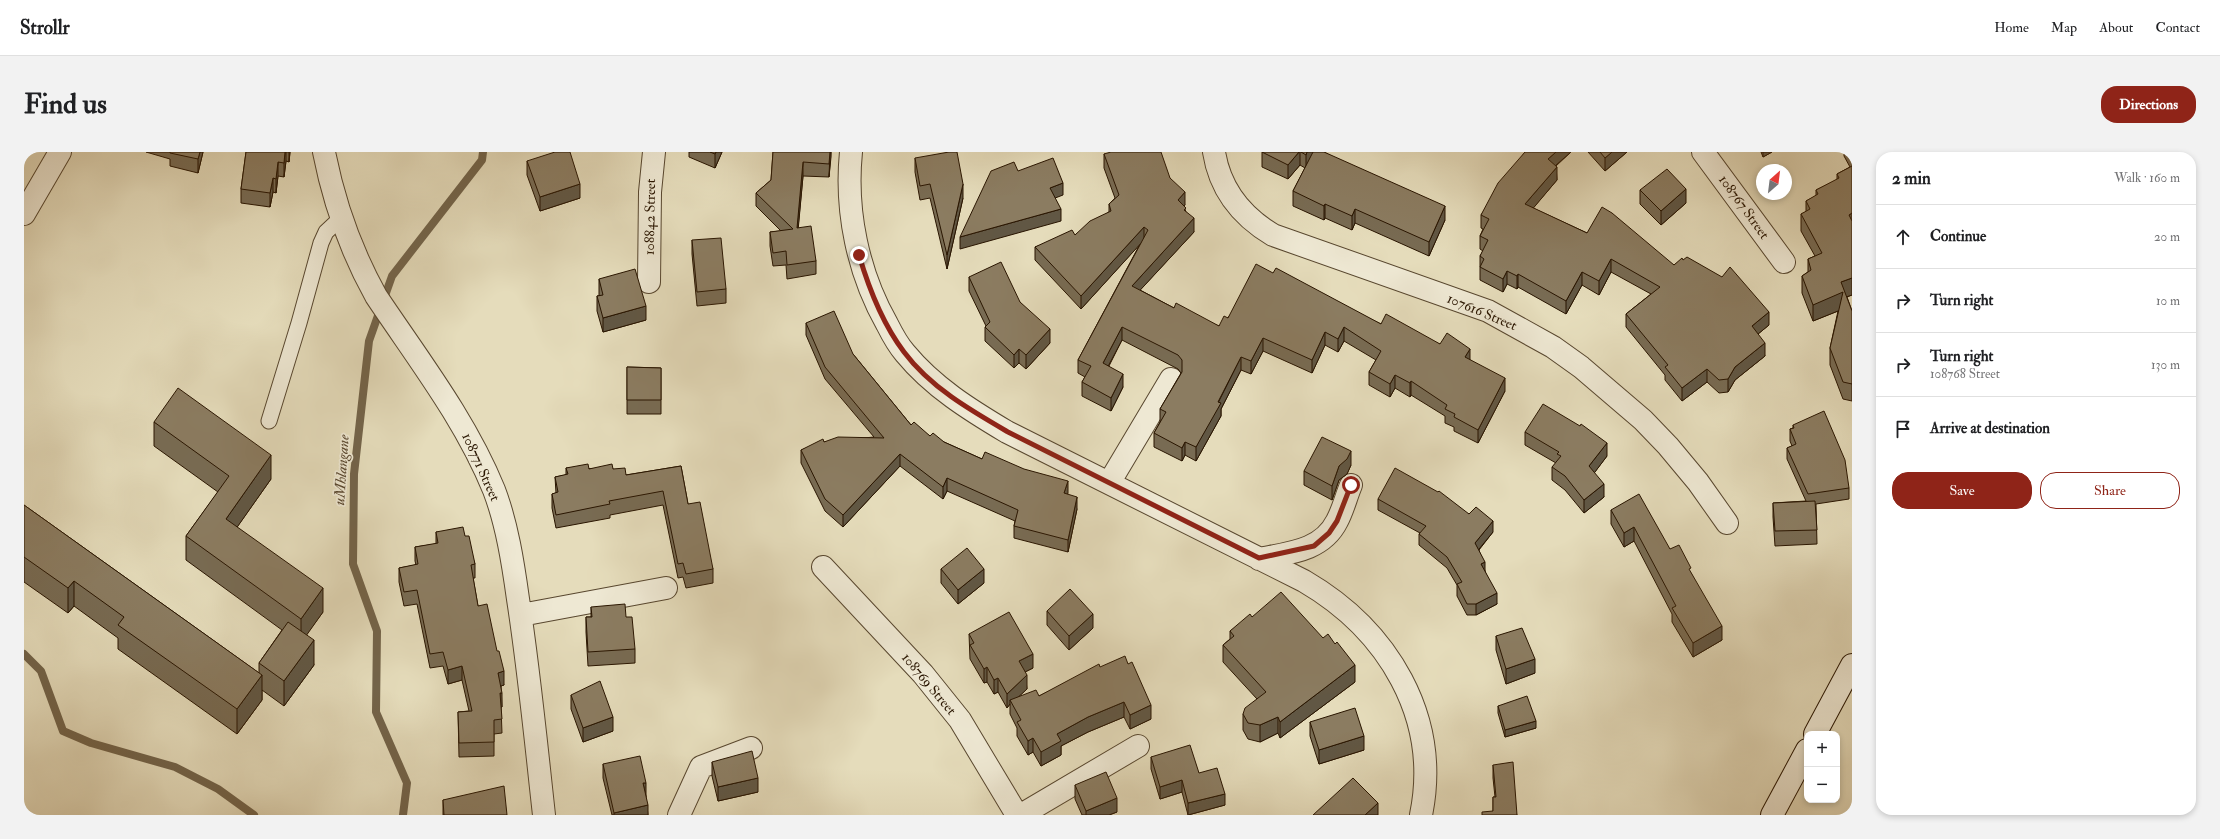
<!DOCTYPE html>
<html lang="en">
<head>
<meta charset="utf-8">
<style>
  :root { --surface:#fff; --page:#f2f2f2; --text:#202124; --muted:#757577; --line:#e0e0e0; --accent:#8f2418 }
  body { margin:0; font-family:"IM FELL Double Pica",serif; background:var(--page); color:var(--text) }
  .controls { position:absolute; right:12px; bottom:12px; display:grid; overflow:hidden; border-radius:8px; box-shadow:0 2px 6px #0003 }
  .controls button { width:36px; height:36px; display:grid; place-items:center; padding:0; border:0; border-bottom:1px solid var(--line); background:var(--surface); color:var(--text); font:20px sans-serif }
  .compass { position:absolute; left:1732px; top:12px; width:36px; height:36px; border-radius:50%; background:var(--surface); box-shadow:0 2px 6px #0003; rotate:28deg }
  .stop { position:absolute; width:12px; height:12px; margin:-9px; border:3px solid #8f2418; border-radius:50%; background:#fff }
  .stop.end { background:#8f2418; border-color:#fff; box-shadow:0 1px 4px #0008 }
  .list { margin:0; padding:0; list-style:none }
  h2 { display:flex; justify-content:space-between; align-items:center; height:52px; margin:0; padding:0 16px; font-size:17px }
  h2 small { font-size:13px; font-weight:400; color:var(--muted) }
  .list li { display:grid; grid-template-columns:26px 1fr auto; gap:12px; align-items:center; box-sizing:border-box; height:64px; padding:0 16px; border-top:1px solid var(--line) }
  .list b { display:block; font-size:15px; white-space:nowrap }
  .list p { margin:0; font-size:13px; white-space:nowrap; color:var(--muted) }
  .list em { font-size:13px; font-style:normal; color:var(--muted) }
  .actions { display:flex; gap:8px; padding:12px 16px }
  .actions a { flex:1; padding:9px 0; border:1px solid var(--accent); border-radius:16px; text-align:center; font-size:14px; color:var(--accent) }
  .actions .main { background:var(--accent); color:#fff }
  .icon { flex:none; width:22px; height:22px; fill:none; stroke:currentColor; stroke-width:2; stroke-linecap:round; stroke-linejoin:round }
  .map { position:relative; flex:none; width:1828px; height:663px; overflow:hidden; border-radius:16px }
  header { display:flex; align-items:center; gap:24px; box-sizing:border-box; height:56px; padding:0 20px; background:var(--surface); border-bottom:1px solid var(--line) }
  header strong { font-size:19px }
  nav { display:flex; gap:22px; margin-inline-start:auto; font-size:14px }
  .intro { display:flex; align-items:center; justify-content:space-between; box-sizing:border-box; height:96px; padding:0 24px }
  h1 { margin:0; font-size:28px }
  .button { padding:10px 18px; border-radius:16px; background:var(--accent); color:#fff; font-size:14px; font-weight:700 }
  main { display:flex; gap:24px; padding:0 24px }
  aside { flex:1; background:var(--surface); border-radius:16px; box-shadow:0 2px 6px #0003 }
  .map>svg:first-child { display:block }
  .lines { fill:none; stroke-linecap:round; stroke-linejoin:round }
  .stream { stroke:#73644a; stroke-width:8 }
  .lane-casing { stroke:#58472f; stroke-width:17 }
  .street-casing { stroke:#58472f; stroke-width:24 }
  .secondary-casing { stroke:#291500; stroke-width:24 }
  .lane { stroke:#eee8d3; stroke-width:15 }
  .street { stroke:#eee8d3; stroke-width:22 }
  .secondary { stroke:#eee8d3; stroke-width:22 }
  .wall { fill:#786b53; stroke:#291500 }
  .shaded-wall { fill:#615744; stroke:#291500 }
  .building { fill:#8b7c61; stroke:#291500 }
  .route { stroke:#8f2418; stroke-width:5 }
  .labels { text-anchor:middle; dominant-baseline:central; stroke-width:3.5; stroke-linejoin:round; paint-order:stroke }
  .street-label { font-size:14px; fill:#291500; stroke:#eee8d3 }
  .water-label { font-size:15px; font-style:italic; fill:#5b4931; stroke:#eee8d3 }
</style>
</head>
<body>
<header>
<strong>Strollr</strong>
<nav><a>Home</a><a>Map</a><a>About</a><a>Contact</a></nav>
</header>
<div class="intro"><h1>Find us</h1><a class="button">Directions</a></div>
<main>
<div class="map">
<svg width="1828" height="663" viewBox="0 0 1828 663">
  <rect width="100%" height="100%" fill="#e5dcbb"/>
  <filter id="stains"><feTurbulence type="fractalNoise" baseFrequency=".005" numOctaves="4"/><feColorMatrix values="0 0 0 0 .2 0 0 0 0 .09 0 0 0 0 .02 0 0 0 .5 -.17"/></filter>
  <radialGradient id="worn" r=".72"><stop offset=".6" stop-color="#630" stop-opacity="0"/><stop offset="1" stop-color="#630" stop-opacity=".3"/></radialGradient>
  <g class="lines">
    <path class="stream" d="M0,502L17,519L39,579L67,591L151,615L194,637L230,663
      M379,663L383,631L352,560L353,479L329,412L330,322L345,189L368,124L458,8L459,0"/>
    <g class="lane-casing">
      <path id="lane" d="M245,269L275,171L297,91L302,80L317,66"/>
    </g>
    <g class="street-casing">
      <path id="street" d="M300,0C310,51 327,99 352,144C394,207 441,267 470,338C483,372 489,411 494,447C505,518 512,591 520,663
        M827,0C821,59 834,121 863,172C868,182 874,193 881,201C909,235 946,258 983,280L1280,429C1364,478 1417,565 1397,663
        M1190,0C1196,38 1217,64 1249,83L1464,159L1529,195L1557,215L1619,268L1644,294L1674,330L1703,371
        M1679,0L1760,110
        M0,62L36,0
        M625,130L626,40L630,0
        M1085,331L1147,227
        M1235,407C1265,401 1298,399 1313,369C1319,358 1322,345 1327,333
        M799,415L899,522L936,568L993,663
        M497,463L642,436
        M655,663L677,615L727,596
        M997,663L1114,594"/>
    </g>
    <g class="secondary-casing">
      <path id="secondary" d="M1791,582L1828,513
        M1748,663L1783,598"/>
    </g>
    <use href="#lane" class="lane"/>
    <use href="#street" class="street"/>
    <use href="#secondary" class="secondary"/>
  </g>
  <path class="wall" d="M122,0H179L174,21L146,14V7Z
    M222,0H266L265,10L262,9L260,25L254,24L252,41L249,40L246,55L217,51V37Z
    M665,0H698L691,16L665,5Z
    M749,0H807L805,25L779,24L774,76L792,109V122L763,127L762,113L749,114L746,94V80L757,79L732,54V41L747,28Z
    M1238,0H1300L1421,68L1405,104L1331,71L1328,78L1301,66L1300,68L1269,54V39L1281,16L1276,13L1264,27L1238,15Z
    M1501,0H1547L1532,14L1533,28L1509,56L1563,81L1650,113L1659,108L1745,173L1734,182L1741,204L1711,228L1704,240L1695,241L1683,230L1658,249L1641,228V223L1602,175V162L1627,142L1587,120L1575,143L1558,133L1542,162L1494,135L1493,137L1483,132L1479,140L1456,128V104L1459,99L1456,97V84L1459,77L1457,76V63Z
    M1564,0H1603L1581,19Z
    M1737,0H1748L1739,5Z
    M1820,0H1828V143L1823,145L1828,159V249L1819,247L1806,213V196L1814,159L1789,169L1778,141V124L1784,120V107L1791,104L1777,79V62L1782,60V49L1792,44V38L1813,28V22L1826,15L1820,4Z
    M1080,2L1146,26L1161,53L1160,54L1162,60L1170,80L1116,138L1150,156L1195,174L1249,121L1357,172L1416,192L1446,208L1481,239L1454,291L1430,279V275L1421,271V264L1387,243L1386,245L1371,236L1366,245L1345,233V220L1352,208L1320,189L1314,200L1301,193L1288,221L1239,199L1227,222L1217,218L1197,257V264L1172,309L1161,303L1158,309L1130,295V281L1136,270V257L1157,221L1154,217L1098,188L1085,214L1099,235L1087,259L1058,244V230L1061,225L1054,221V208L1116,92L1057,157L1011,108V95L1051,83L1085,60V52L1091,46L1080,16Z
    M891,6L939,46L923,117L906,46L896,48L891,20Z
    M503,9L556,46L516,59L503,23Z
    M1616,38L1662,51L1637,73L1616,52Z
    M668,88L702,137V151L673,154L668,102Z
    M945,125L996,150L1026,191L1002,217L995,211L990,216L961,189V175L962,174L945,139Z
    M575,127L622,168L579,180L573,159V144H575Z
    M782,171L829,202L887,273L906,284L920,290L958,307L1044,341L1043,342L1053,357L1044,400L990,386V374L991,369L923,339L919,347L876,314L819,375L801,359L777,311V298L800,290L850,285L801,227L782,183Z
    M603,215L637,216V262H603Z
    M130,270L247,327L213,375L299,460L282,483L290,513L260,554L238,538V548L213,582L94,497V486L50,454L44,461L0,430V353L235,521V511L258,478L162,408V384L194,340L130,294Z
    M1769,273L1825,336V347L1792,352L1793,392L1751,394L1749,365V351L1782,349L1763,307V296L1768,294L1766,289V277L1769,276Z
    M1501,280L1583,304L1570,321L1580,345L1560,361L1541,338L1528,328V315L1532,311L1501,293Z
    M1327,313L1323,322L1315,328L1308,348L1280,333V319Z
    M657,314L664,352L689,417V431L662,436L659,425L654,426L639,353L586,363V366L532,376L528,356V342L532,341L531,325L542,323V316L589,317L602,323Z
    M1354,347L1445,362L1469,380L1455,398L1461,419L1473,452L1452,463H1443L1433,444V433L1423,416L1395,393V382L1396,381L1354,358Z
    M1587,358L1646,397L1667,421L1698,488L1669,505L1648,470V462L1610,389L1600,395L1587,372Z
    M412,380L441,384L451,412V426H449L454,454L480,533L477,534L478,555H477L478,581L470,582V604L435,605L434,560L445,559L438,528L424,532L419,514L406,516L393,452L380,454L375,430V416L392,413L391,409V395L412,392Z
    M917,417L960,431L934,452L917,431Z
    M567,455L611,497V511L564,514L562,480V465H567Z
    M1023,459L1069,476L1045,498L1023,473Z
    M1228,465L1331,530L1256,586L1254,581L1236,590L1224,587L1219,578V562L1233,547L1199,510V493L1206,487V479Z
    M945,482L1009,516L1001,520L1003,537L994,545L1015,544L1076,515L1127,567L1106,577L1100,565L1064,580L1037,594V603L1017,614L1009,600L1004,603L993,584V576L986,562V552L983,556L974,540L970,542L963,530L960,531L946,507Z
    M1472,484L1511,521L1482,532L1472,498Z
    M547,543L589,579L559,590L547,557Z
    M1474,554L1512,576L1481,585L1474,561Z
    M1286,570L1340,598L1295,612L1286,584Z
    M1127,605L1175,621L1201,653L1164,663L1158,640L1136,647L1127,617Z
    M688,610L734,640L694,649L688,624Z
    M579,612L622,645L624,663H588L579,626Z
    M1469,613L1493,663L1469,659V645H1471L1469,626Z
    M1051,633L1093,660L1085,663H1058L1051,647Z
    M419,648L483,663H419Z"/>
  <path class="shaded-wall" d="M176,0H179L174,21V7Z
    M261,0H262V9L260,25V11Z
    M265,0H266L265,10Z
    M692,0H698L691,16V2Z
    M806,0H807V5L805,25Z
    M1275,0H1276V13L1264,27V13Z
    M1283,0H1290L1282,17V3Z
    M1532,0H1547L1524,20V7Z
    M1588,0H1603L1581,19V6Z
    M1739,0H1748L1739,5Z
    M254,10V24L252,41V27Z
    M779,10V24L773,90V76Z
    M1533,15V28L1501,66V52Z
    M249,26V40L246,55V41Z
    M1039,31V43L1026,48V36Z
    M556,32V46L516,59V45Z
    M939,32V46L923,117V103Z
    M1662,37V51L1637,73V59Z
    M1161,40V53L1154,61V48Z
    M1301,52V66L1300,68V54Z
    M1421,54V68L1405,104V90Z
    M1037,57V69L936,97V85Z
    M1331,57V71L1328,78V64Z
    M1828,61V78L1825,63Z
    M1170,66V80L1108,147V134Z
    M1120,75V88L1057,157V144Z
    M1587,107V120L1575,143V129Z
    M1483,119V132L1479,140V127Z
    M1558,120V133L1542,162V149Z
    M1494,122V135L1493,137V124Z
    M1828,126V143L1819,146V157L1789,169V153L1817,130Z
    M622,154V168L579,180V166Z
    M1745,160V173L1728,187V174Z
    M1098,175V188L1079,224V211Z
    M1320,175V189L1314,200V187Z
    M1026,177V191L1002,217V203Z
    M1301,180V193L1288,221V208Z
    M1239,186V199L1227,222V209Z
    M1741,191V204L1711,228L1704,240V227L1711,215Z
    M995,197V211L990,216V203Z
    M1446,197V210L1441,205Z
    M1217,205V218L1197,257V264L1172,309V295Z
    M1683,217V230L1658,249V236Z
    M1099,222V235L1087,259V246Z
    M1371,223V236L1366,245V232Z
    M1481,226V239L1454,291V278Z
    M1387,229V243L1386,245V231Z
    M1161,290V303L1158,309V296Z
    M1583,291V304L1565,328V314Z
    M1327,299V313L1323,322L1315,328L1308,348V334L1315,314Z
    M876,302V314L819,375V363Z
    M247,303V327L202,391V367Z
    M923,326V339L919,347V335Z
    M1044,329V341L1040,354V341Z
    M1580,332V345L1560,361V348Z
    M1053,345V357L1044,400V388Z
    M1469,369V380L1451,402V391Z
    M1610,375V389L1600,395V381Z
    M1461,410V421L1457,412Z
    M960,417V431L934,452V438Z
    M50,429V454L44,461V436Z
    M299,436V460L277,491V467Z
    M1473,441V452L1452,463V452Z
    M1069,462V476L1045,498V484Z
    M1698,474V488L1669,505V491Z
    M290,488V513L260,554V529Z
    M1009,502V516L995,523V509Z
    M1511,507V521L1482,532V517Z
    M1331,513V530L1256,586V570Z
    M438,514V528L424,532V518Z
    M963,515V530L960,531V517Z
    M480,519V533L474,535V521Z
    M238,523V548L213,582V557Z
    M1003,523V537L988,551L986,548V552L983,556V542Z
    M974,526V540L970,542V528Z
    M476,541H478V555H476Z
    M1100,550V565L1064,580L1037,594V603L1017,614V600L1033,582L1064,565Z
    M1127,553V567L1106,577V563Z
    M589,565V579L559,590V576Z
    M1254,565V581L1236,590V573Z
    M1512,569V576L1481,585V578Z
    M1340,584V598L1295,612V598Z
    M1009,586V600L1004,603V589Z
    M734,626V640L694,649V635Z
    M1158,628V640L1136,647V635Z
    M619,631H622V645Z
    M1201,642V653L1164,663V651Z
    M1093,646V660L1085,663H1062V659Z
    M1354,651V663H1341Z
    M624,653V663H590V661Z"/>
  <path class="building" d="M146,0H176L174,7L146,1Z
    M222,0H261L260,11L254,10L252,27L249,26L246,41L217,37Z
    M531,0H546L556,32L516,45L503,9Z
    M686,0H692L691,2Z
    M749,0H806L805,12L779,10L773,76L787,74L792,109L763,113L762,99L749,101L746,80L769,77L732,41L747,28Z
    M925,0H933L939,32L923,103L906,32L896,34L891,6Z
    M1087,0H1137L1146,26L1161,40L1154,48L1162,56L1160,58L1170,66L1108,134L1150,156L1152,151L1195,174L1200,164L1204,166L1232,112L1249,121L1252,116L1357,172L1362,162L1416,192L1423,181L1446,197L1441,205L1481,226L1454,278L1430,265L1431,262L1421,257L1423,253L1387,229L1386,231L1371,223L1366,232L1345,220L1357,199L1320,175L1314,187L1301,180L1288,208L1239,186L1227,209L1217,205L1194,250L1197,251L1172,295L1161,290L1158,296L1130,281L1142,260L1136,257L1158,220V208L1154,203L1098,175L1079,211L1099,222L1087,246L1058,230L1067,214L1054,208L1124,78L1120,75L1057,144L1011,95L1048,78L1051,83L1066,69L1087,59L1085,52L1095,43L1080,2Z
    M1238,0H1275L1264,13Z
    M1277,0H1283L1282,3Z
    M1289,0H1300L1421,54L1405,90L1331,57L1328,64L1301,52L1300,54L1269,39Z
    M1501,0H1532L1524,7L1533,15L1501,52L1563,81L1578,55L1588,61L1650,113L1658,106L1659,108L1663,105L1698,125L1706,115L1745,160L1728,174L1741,191L1711,215L1704,227L1695,228L1683,217L1658,236L1641,215L1644,213L1602,162L1636,135L1587,107L1575,129L1558,120L1542,149L1494,122L1493,124L1483,119L1479,127L1456,115L1460,107L1456,104L1464,88L1456,84L1465,67L1457,63L1474,31Z
    M1576,0H1588L1581,6Z
    M1029,6L1039,31L1026,36L1037,57L936,85L967,19L990,10L994,19Z
    M1828,14V61L1825,63L1828,69V126L1817,130L1828,159V232L1819,230L1806,196L1819,140L1789,153L1778,124L1787,118L1784,107L1798,101L1777,62L1786,57L1782,49L1794,42L1792,38L1815,26L1813,22Z
    M1643,17L1662,37L1637,59L1616,38Z
    M697,86L702,137L673,140L668,88Z
    M977,110L996,150L1026,177L1002,203L995,197L990,203L961,175L966,170L945,125Z
    M611,117L622,154L579,166L573,144L579,143L575,127Z
    M810,159L829,202L887,273L890,270L906,284L909,281L920,290L958,307L961,300L1000,317L1044,329L1040,341L1053,345L1044,388L990,374L994,358L923,326L919,335L876,302L819,363L801,347L777,298L799,287L800,290L814,285L860,286L801,215L782,171Z
    M603,215L637,216V248H603Z
    M154,236L247,303L202,367L299,436L277,467L162,384L205,324L130,270Z
    M1519,252L1556,274L1557,272L1583,291L1565,314L1580,332L1560,348L1541,324L1528,315L1537,304L1533,302L1535,300L1501,280Z
    M1800,259L1821,308L1825,336L1784,342L1763,296L1772,292L1766,277L1770,276L1769,273Z
    M1298,285L1327,299L1323,307L1315,314L1308,334L1280,319Z
    M564,312L565,317L588,312L589,317L601,316L602,323L657,314L664,352L676,350L689,417L662,422L659,411L654,412L639,339L585,349L586,352L532,363L528,342L534,340L531,325L544,322L542,316Z
    M1371,316L1414,340L1415,339L1445,362L1452,355L1469,369L1451,391L1461,410L1457,412L1473,441L1452,452H1443L1433,432L1438,430L1423,405L1395,382L1402,374L1354,347Z
    M1615,342L1646,397L1655,393L1667,416L1665,417L1698,474L1669,491L1648,456L1652,454L1610,375L1600,381L1587,358Z
    M1791,349L1793,378L1751,379L1749,351Z
    M0,353L238,523L213,557L94,473L100,465L50,429L44,436L0,405Z
    M439,375L441,384H445L451,412L447,413L454,454L463,452L473,499H475L480,519L474,521L478,541H476L478,567L470,568V590L435,591L434,560L448,559L438,514L424,518L419,500L406,502L393,438L380,440L375,416L394,412L391,395L414,391L412,380Z
    M943,396L960,417L934,438L917,417Z
    M1046,437L1069,462L1045,484L1023,459Z
    M1257,440L1299,486L1304,482L1311,492L1313,490L1331,513L1256,570L1254,565L1236,573L1224,571L1219,562L1221,556L1242,540L1199,493L1210,484L1206,479L1226,462L1228,465Z
    M601,452L602,465H608L611,497L564,500L562,465H568L567,455Z
    M985,460L1009,502L995,509L1003,523L983,542L974,526L970,528L963,515L960,517L946,493L950,491L945,482Z
    M264,470L290,488L260,529L235,511Z
    M1498,476L1511,507L1482,517L1472,484Z
    M1101,504L1104,512L1108,510L1127,553L1106,563L1100,550L1064,565L1033,582L1037,589L1017,600L1009,586L1004,589L993,570L997,568L986,548L1012,538L1015,544L1075,512L1076,515Z
    M576,529L589,565L559,576L547,543Z
    M1503,544L1512,569L1481,578L1474,554Z
    M1331,556L1340,584L1295,598L1286,570Z
    M1166,593L1175,621L1193,616L1201,642L1164,651L1158,628L1136,635L1127,605Z
    M728,599L734,626L694,635L688,610Z
    M616,604L622,631H619L624,653L590,661L579,612Z
    M1489,610L1493,663H1458V660L1469,659V645H1472L1469,613Z
    M1082,620L1093,646L1062,659L1051,633Z
    M1329,626L1354,651L1341,663H1289Z
    M480,634L483,663H420L419,648Z"/>
  <g class="lines">
    <path class="route" d="M835,103C845,137 858,171 880,200C906,235 946,258 984,280L1235,406L1290,394L1305,381L1313,369L1327,333"/>
  </g>
  <g class="labels">
    <g class="street-label">
      <text transform="translate(1720 55) rotate(54)">108767 Street</text>
      <text transform="translate(626 65) rotate(-89)">108842 Street</text>
      <text transform="translate(1458 160) rotate(23)">107616 Street</text>
      <text transform="translate(457 315) rotate(66)">108771 Street</text>
      <text transform="translate(905 532) rotate(50)">108769 Street</text>
    </g>
    <g class="water-label">
      <text transform="translate(318 318) rotate(-86)">uMhlangane</text>
    </g>
  </g>
  <rect width="100%" height="100%" filter="url(#stains)"/>
  <rect width="100%" height="100%" fill="url(#worn)"/>
</svg>
<div class="controls">
<button>+</button>
<button>−</button>
</div>
<svg class="compass" viewBox="-18 -18 36 36"><path d="M0-13l5 13h-10z" fill="#e53935"/><path d="M0 13l5-13h-10z" fill="#757577"/></svg>
<div class="stop" style="left:1327px;top:333px"></div>
<div class="stop end" style="left:835px;top:103px"></div>
</div>
<aside>
<h2>2 min<small>Walk · 160 m</small></h2>
<ul class="list">
<li><svg class="icon" aria-label="ahead" viewBox="0 0 24 24"><path d="M12 20V5M6 11l6-6 6 6"/></svg><div><b>Continue</b></div><em>20 m</em></li>
<li><svg class="icon" aria-label="right" viewBox="0 0 24 24"><path d="M7 20v-9h11M14 6l5 5-5 5"/></svg><div><b>Turn right</b></div><em>10 m</em></li>
<li><svg class="icon" aria-label="right" viewBox="0 0 24 24"><path d="M7 20v-9h11M14 6l5 5-5 5"/></svg><div><b>Turn right</b><p>108768 Street</p></div><em>130 m</em></li>
<li><svg class="icon" aria-label="arrive" viewBox="0 0 24 24"><path d="M6 21V4h12l-3 4 3 4H6"/></svg><div><b>Arrive at destination</b></div></li>
</ul>
<div class="actions"><a class="main">Save</a><a>Share</a></div>
</aside>
</main>
</body>
</html>
